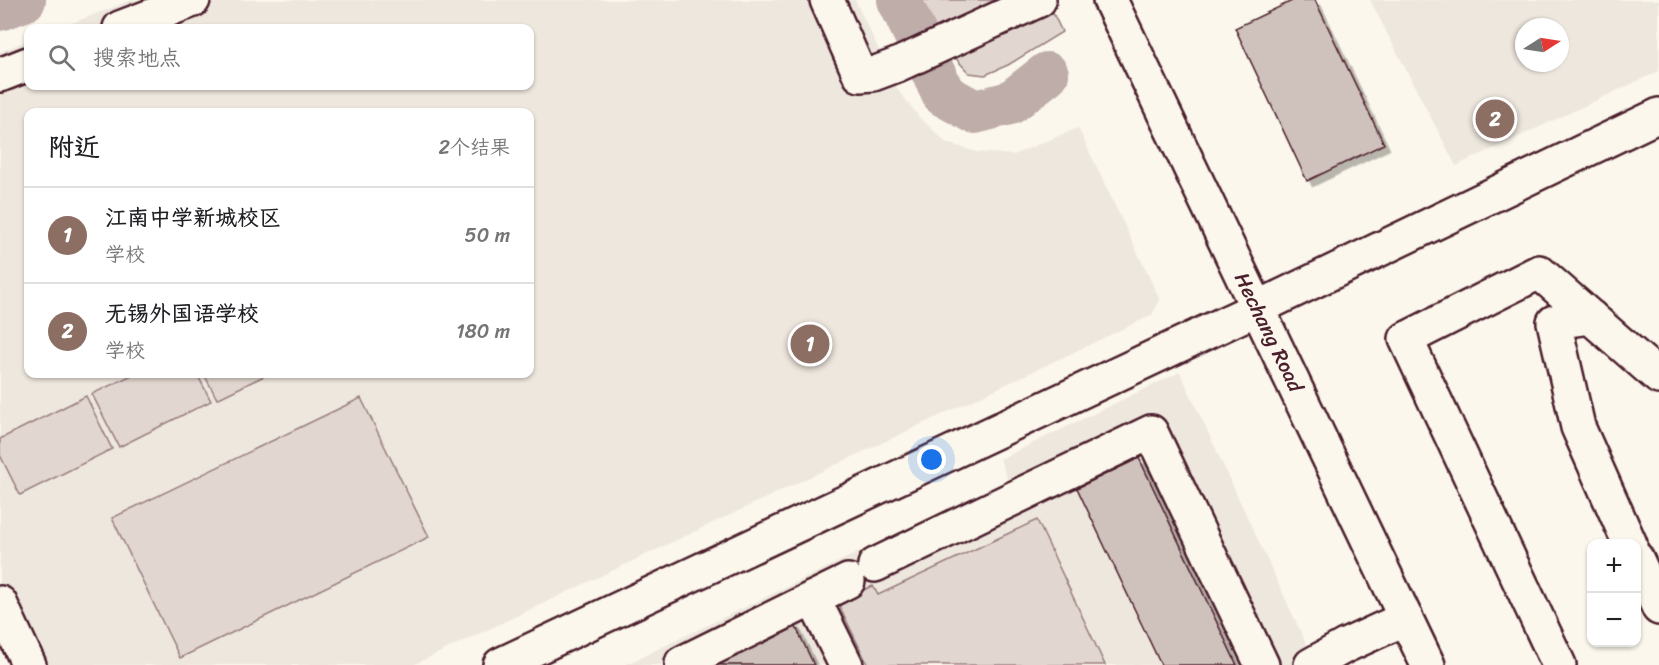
<!DOCTYPE html>
<html lang="zh">
<head>
<meta charset="utf-8">
<style>
  :root { --surface:#fff; --page:#f2f2f2; --text:#202124; --muted:#757577; --line:#e0e0e0; --accent:#1a73e8 }
  body { margin:0; font-family:Sriracha,"LXGW WenKai TC",sans-serif; background:var(--page); color:var(--text) }
  .controls { position:absolute; right:18px; bottom:18px; display:grid; overflow:hidden; border-radius:12px; box-shadow:0 2px 4px #0004 }
  .controls button { width:54px; height:54px; display:grid; place-items:center; padding:0; border:0; border-bottom:2px solid var(--line); background:var(--surface); color:var(--text); font:30px sans-serif }
  .compass { position:absolute; left:1515px; top:18px; width:54px; height:54px; border-radius:50%; background:var(--surface); box-shadow:0 2px 4px #0004; rotate:78deg }
  .you { position:absolute; left:932px; top:460px; width:21px; height:21px; margin:-15px; border:4px solid #fff; border-radius:50%; background:#1a73e8; box-shadow:0 0 0 9px #1a73e833 }
  .badge { display:grid; place-items:center; width:39px; height:39px; border-radius:50%; background:var(--accent); color:#fff; font-size:20px; font-weight:700 }
  .pin { position:absolute; translate:-50% -50%; border:3px solid #fff; box-shadow:0 2px 6px #0006 }
  .list { margin:0; padding:0; list-style:none }
  h2 { display:flex; justify-content:space-between; align-items:center; height:78px; margin:0; padding:0 24px; font-size:26px }
  h2 small { font-size:20px; font-weight:400; color:var(--muted) }
  .list li { display:grid; grid-template-columns:39px 1fr auto; gap:18px; align-items:center; box-sizing:border-box; height:96px; padding:0 24px; border-top:2px solid var(--line) }
  .list b { display:block; font-size:22px; white-space:nowrap }
  .list p { margin:0; font-size:20px; white-space:nowrap; color:var(--muted) }
  .list em { font-size:20px; font-style:normal; color:var(--muted) }
  .icon { flex:none; width:33px; height:33px; fill:none; stroke:currentColor; stroke-width:2; stroke-linecap:round; stroke-linejoin:round }
  .map { position:relative; flex:none; width:1659px; height:665px; overflow:hidden }
  .search { position:absolute; background:var(--surface); box-shadow:0 2px 4px #0004; left:24px; top:24px; width:510px; height:66px; display:flex; align-items:center; gap:15px; box-sizing:border-box; padding:0 21px; border-radius:12px; color:var(--muted); font-size:22px }
  .panel { position:absolute; background:var(--surface); box-shadow:0 2px 4px #0004; left:24px; top:108px; width:510px; height:270px; border-radius:12px }
  .map>svg:first-child { display:block }
  .built { fill:#eee7de; fill-rule:evenodd }
  .green { fill:#e2d7d0; stroke:#967b7e; stroke-width:1.5 }
  .lines { fill:none; stroke-linecap:round; stroke-linejoin:round }
  .river { stroke:#bfadaa; stroke-width:44 }
  .building { fill:#cfc2bc; stroke:#4a1f2b; stroke-width:1.5; filter:url(#shadow) }
  .minor-casing { stroke:#4a1f2b; stroke-width:38 }
  .minor { stroke:#fbf7ec; stroke-width:33 }
  .labels { text-anchor:middle; dominant-baseline:central; stroke-width:5; stroke-linejoin:round; paint-order:stroke }
  .street-label { font-size:21px; fill:#4a1f2b; stroke:#fbf7ec }
</style>
</head>
<body>
<div class="map">
<svg width="1659" height="665" viewBox="0 0 1659 665">
  <defs>
    <filter id="shadow"><feDropShadow dx="5.5" dy="5.5" stdDeviation="0" flood-color="#0004"/></filter>
  </defs>
  <rect width="100%" height="100%" fill="#fbf7ec"/>
  <filter id="ink" filterUnits="userSpaceOnUse"><feTurbulence type="fractalNoise" baseFrequency=".0167" numOctaves="2"/><feDisplacementMap in="SourceGraphic" scale="12" xChannelSelector="R" yChannelSelector="G"/><feConvolveMatrix kernelMatrix="1 2 1 2 8 2 1 2 1" color-interpolation-filters="sRGB"/></filter>
  <g filter="url(#ink)">
    <path class="built" d="M132,0H855L898,90L919,117L947,143L977,152L1013,155L1078,128L1160,300L1152,315L413,665H8L0,648V52L28,40V86H530V28H59ZM28,112H530V374H28Z
      M1370,0H1659V71L1456,166ZM1524,27H1560V63H1524Z
      M1180,372L1316,665H625L857,553L1009,484L1000,459Z"/>
    <path class="green" d="M917,0H1047L1062,32L1008,65L985,75L969,73L932,32Z
      M134,374H197L211,401L119,447L92,394Z
      M204,374H268L217,399Z
      M86,396L112,449L20,495L0,455V439Z
      M361,398L429,537L180,658L112,518Z
      M1037,520L1105,665H868L837,601L873,586L878,595Z"/>
    <g class="lines">
      <path class="river" d="M899,0L944,95L975,112L1010,103L1047,74
        M0,9L24,0"/>
    </g>
    <path class="building" d="M1294,0H1315L1384,144L1307,181L1235,28Z
      M1139,458L1237,665H1161L1077,488Z
      M794,623L814,665H720L717,660Z"/>
    <g class="lines">
      <g class="minor-casing">
        <path id="minor" d="M827,0L860,75L873,74L897,65L1039,0
          M1110,0L1428,665
          M120,28L193,0
          M0,75L28,64
          M1591,317L1554,322L1578,427L1630,544
          M1636,558L1659,608
          M875,565L1151,432L1262,665
          M813,598L846,665
          M0,603L29,665
          M500,665L1243,315L1659,115
          M682,665V663L848,581
          M1311,665L1345,646L1406,618
          M1559,665L1406,339L1539,272L1659,377"/>
      </g>
      <use href="#minor" class="minor"/>
    </g>
  </g>
  <g class="labels">
    <g class="street-label">
      <text transform="translate(1269 332) rotate(64)">Hechang Road</text>
    </g>
  </g>
</svg>
<div class="controls">
<button>+</button>
<button>−</button>
</div>
<svg class="compass" viewBox="-18 -18 36 36"><path d="M0-13l5 13h-10z" fill="#e53935"/><path d="M0 13l5-13h-10z" fill="#757577"/></svg>
<div class="you"></div>
<div class="pin badge" style="left:810px;top:344px;background:#8d6e63">1</div>
<div class="pin badge" style="left:1495px;top:119px;background:#8d6e63">2</div>
<div class="search"><svg class="icon" aria-label="search" viewBox="0 0 24 24"><circle cx="10" cy="10" r="6"/><path d="M15 15l6 6"/></svg>搜索地点</div>
<section class="panel">
<h2>附近<small>2个结果</small></h2>
<ul class="list">
<li><span class="badge" style="background:#8d6e63">1</span><div><b>江南中学新城校区</b><p>学校</p></div><em>50 m</em></li>
<li><span class="badge" style="background:#8d6e63">2</span><div><b>无锡外国语学校</b><p>学校</p></div><em>180 m</em></li>
</ul>
</section>
</div>
</body>
</html>
